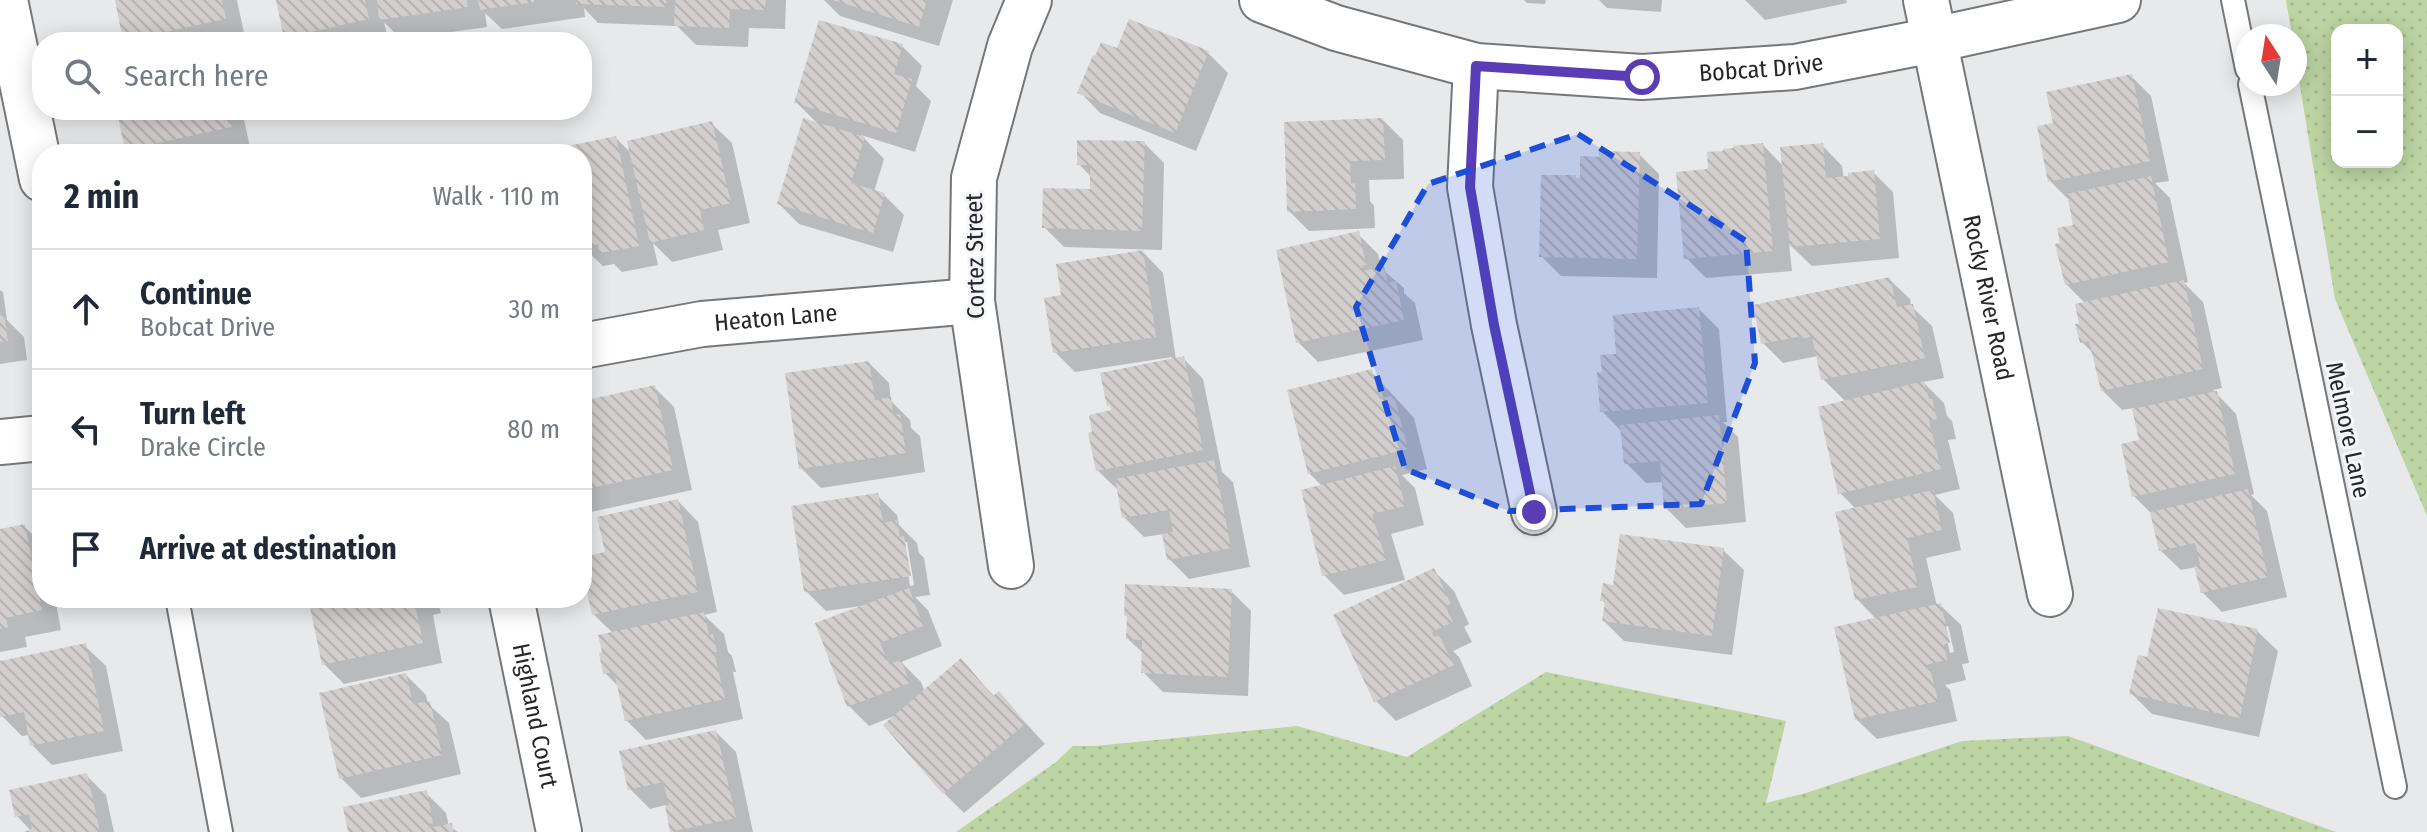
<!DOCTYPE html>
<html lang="en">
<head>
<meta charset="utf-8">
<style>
  :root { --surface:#fff; --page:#f2f2f3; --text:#1f2937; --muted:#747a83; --line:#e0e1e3 }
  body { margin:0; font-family:"Fira Sans Condensed",sans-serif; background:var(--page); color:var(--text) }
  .controls { position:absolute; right:24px; top:24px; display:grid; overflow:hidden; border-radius:16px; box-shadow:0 4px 20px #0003 }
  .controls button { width:72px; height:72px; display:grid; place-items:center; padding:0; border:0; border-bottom:2px solid var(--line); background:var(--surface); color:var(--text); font:40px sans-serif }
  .compass { position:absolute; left:2235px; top:24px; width:72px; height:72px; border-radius:50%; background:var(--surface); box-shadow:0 4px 20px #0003; rotate:348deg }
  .stop { position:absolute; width:24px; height:24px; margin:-18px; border:6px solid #5a3cb4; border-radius:50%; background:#fff }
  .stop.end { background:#5a3cb4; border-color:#fff; box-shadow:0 2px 8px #0008 }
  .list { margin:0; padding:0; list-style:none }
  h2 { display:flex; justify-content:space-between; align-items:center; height:104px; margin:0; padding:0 32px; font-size:34px }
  h2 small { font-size:26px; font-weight:400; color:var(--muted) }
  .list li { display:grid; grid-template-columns:52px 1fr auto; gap:24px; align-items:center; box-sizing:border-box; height:120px; padding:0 32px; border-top:2px solid var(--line) }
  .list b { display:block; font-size:30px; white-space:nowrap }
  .list p { margin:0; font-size:26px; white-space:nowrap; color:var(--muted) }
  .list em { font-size:26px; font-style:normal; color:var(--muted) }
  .icon { flex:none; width:44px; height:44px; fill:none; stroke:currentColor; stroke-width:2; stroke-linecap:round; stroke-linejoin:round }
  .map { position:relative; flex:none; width:2427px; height:832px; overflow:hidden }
  .search { position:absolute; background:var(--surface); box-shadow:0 4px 20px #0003; left:32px; top:32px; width:560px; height:88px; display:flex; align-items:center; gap:20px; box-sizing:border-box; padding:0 28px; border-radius:32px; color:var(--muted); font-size:30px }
  .panel { position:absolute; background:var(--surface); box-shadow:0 4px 20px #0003; left:32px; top:144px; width:560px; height:464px; border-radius:32px }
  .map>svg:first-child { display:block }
  .grass { fill:url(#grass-dots); fill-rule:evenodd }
  .shadow { fill:#0003; fill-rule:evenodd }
  .building { fill:url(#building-back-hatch) }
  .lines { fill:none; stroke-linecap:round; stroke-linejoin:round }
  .lane-casing { stroke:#757779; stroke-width:26 }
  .street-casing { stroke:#757779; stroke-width:48 }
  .lane { stroke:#fff; stroke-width:22 }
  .street { stroke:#fff; stroke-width:44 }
  .route { stroke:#5a3cb4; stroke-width:10 }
  .marked { fill:#1d4ed8; fill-opacity:0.2; stroke:#1d4ed8; stroke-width:6; stroke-dasharray:16 10; stroke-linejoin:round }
  .labels { text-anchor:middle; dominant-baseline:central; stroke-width:6; stroke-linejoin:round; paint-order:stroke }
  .street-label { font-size:24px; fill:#252627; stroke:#f5f6f9 }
</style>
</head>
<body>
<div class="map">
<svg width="2427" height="832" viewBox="0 0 2427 832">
  <defs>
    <pattern id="grass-dots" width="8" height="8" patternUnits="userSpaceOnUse" patternTransform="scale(2)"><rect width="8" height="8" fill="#bcd5a2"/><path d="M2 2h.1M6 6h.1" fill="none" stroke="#a1b78c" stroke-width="1.8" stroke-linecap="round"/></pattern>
    <pattern id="building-back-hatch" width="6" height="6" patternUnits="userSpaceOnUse" patternTransform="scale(2)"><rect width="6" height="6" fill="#d3cfcf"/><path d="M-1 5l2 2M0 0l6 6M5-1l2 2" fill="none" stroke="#b5b2b2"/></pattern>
  </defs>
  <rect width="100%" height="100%" fill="#e7e9eb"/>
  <path class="grass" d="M2286,0H2427V516L2335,299L2295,56V36H2292ZM2337,30H2397V162H2337Z
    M1546,672L1786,721L1766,803L1806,793L1962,741L2068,736L2336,832H956L1056,762L1073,746H1095L1297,726L1407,757Z"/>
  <path class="shadow" d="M117,0H237L245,38L228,42H128L125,40Z
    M278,0H786L785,29L749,28L748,47L696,45L677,26L598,23L584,8L585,17L502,29L485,13L487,27L401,39L384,22L388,39L373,42H291L286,37Z
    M824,0H953L939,46L840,16Z
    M1524,0H1546L1545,4L1527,3Z
    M1599,0H1662L1661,12L1607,8Z
    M1745,0H1846L1847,3L1765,20Z
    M902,46L922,66L916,86L931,101L915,152L861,135L884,159L874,192L884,195L904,215L893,252L799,224L779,204L819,125L796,102Z
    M1118,51L1208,53L1228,73L1196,151L1100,113L1080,92Z
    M2131,76L2151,96L2169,181L2155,183L2170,198L2188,282L2184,283L2203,302L2222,388L2213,390L2236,414L2254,494L2251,495L2267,511L2287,597L2222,612L2202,592L2196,567L2181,570L2160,550L2152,514L2134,496L2142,442L2134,408L2122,410L2102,390L2095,355L2082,342L2081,325L2086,304L2066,284L2062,244L2075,226L2070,201L2050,181L2055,125Z
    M125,110H242L250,147L238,150L242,154H132L127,149Z
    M1383,120L1403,140L1404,179L1369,180L1370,201L1374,206L1375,228L1309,231L1289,211Z
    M711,123L732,143L750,223L718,230L723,250L672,262L653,243L658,265L622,272L614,264L603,266L589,253L582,254V154H539L616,138L632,154Z
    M1144,143L1164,163L1162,250L1064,247L1044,227L1091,191L1092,178L1079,164Z
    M1763,145L1784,167L1822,145L1842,166L1844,179L1873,172L1893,192L1899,258L1812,266L1789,244L1792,271L1706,278L1686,258L1710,171Z
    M1639,154L1659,174L1657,278L1561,276L1541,256L1577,180Z
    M1358,234L1378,254L1382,269L1404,288V293L1415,303L1423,340L1318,362L1298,342Z
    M1143,252L1163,273L1176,360L1183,358L1203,379L1222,472L1233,482L1250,567L1189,579L1169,559L1164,534L1144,537L1124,517L1118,490L1097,470L1114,412L1109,405L1173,361L1172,357L1075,372L1055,352L1063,297Z
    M1889,279L1910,299L1911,306L1932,326L1944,378L1923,382L1944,403L1947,416L1952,421L1956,439L1948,440L1960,489L1935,495L1953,513L1961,550L1926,558L1937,606L1940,605L1961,625L1969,663L1962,664L1966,680L1945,685L1950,690L1957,721L1877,739L1856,719L1877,620L1857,599L1856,509L1840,493L1846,402L1823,379L1818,356L1783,363L1763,343ZM1944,626H1948L1954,652L1950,653Z
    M0,290L3,292L7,320L24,337L27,360L0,364Z
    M1699,309L1719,329L1727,422H1723L1738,437L1746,522L1686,528L1666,508L1664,482L1646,483L1626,463L1623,433L1602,411L1604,375L1618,356Z
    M869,363L889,383L891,401L910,420L911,428L920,436L925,472L821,488L801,468Z
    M1371,371L1414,418L1427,469L1402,475L1415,488L1424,525L1391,534L1405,580L1344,595L1324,575L1322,486L1309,473Z
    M654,387L674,407L692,490L591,512L582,503V403Z
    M877,495L897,515L899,525L917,543L919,553L924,558L930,595L915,597L928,610L942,646L901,662L921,682L925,692L961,661L995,697L999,694L1045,744L964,813L944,793L897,715L869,726L849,706L861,606L826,611L806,591ZM903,542H907L914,585L910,586Z
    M678,501L698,522L717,612L704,615L724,634L728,652L732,656L736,672H733L743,719L646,740L626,720L619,687L605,673L614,634L593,614V578L607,554Z
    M24,526L42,544V598H55L61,630L25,637L27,647L0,652V531Z
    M1723,550L1744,570L1732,655L1624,641L1604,621L1606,604L1602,600L1615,587Z
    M1434,571L1454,591L1469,624L1464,627L1472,642L1453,651L1459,657L1472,686L1396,721L1376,701L1336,616Z
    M1231,591L1251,611L1248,696L1163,692L1143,672L1144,654L1128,639L1129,618L1126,615Z
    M310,598H437L441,613L433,615L442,663L344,684L324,664Z
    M2257,631L2278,651L2259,737L2152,714L2132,694L2149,659Z
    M85,646L106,666L123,751L52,765L32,745L30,735L22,736L2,716L0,663Z
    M406,675L426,695L428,704L449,723L461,774L361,798L341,778Z
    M716,732L736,752L753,832H673L666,805L650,809L630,789Z
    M86,775L106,795L114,832H26L31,831L17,816Z
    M426,793L446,813L449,826L458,832H350Z"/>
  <path class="building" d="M115,0H222L226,19L123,41Z
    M276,0H365L369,19L284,38Z
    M377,0H467L468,7L379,20Z
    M478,0H534V2L480,10Z
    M576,0H666V7L576,4Z
    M675,0H766L765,10L730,9L729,28L674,26Z
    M833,0H927L919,27Z
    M1129,19L1209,51L1175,133L1077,93L1093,55L1095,56L1101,42L1117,48Z
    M819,20L903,44L894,74L912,79L896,133L794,103Z
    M211,35L213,42H185V41Z
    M2132,74L2150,161L2048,182L2037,126L2053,123L2046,92Z
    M123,110H228L232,127L125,150L117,113Z
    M803,118L865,137L851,183L885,193L873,233L777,204Z
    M1383,118L1385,160L1350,161L1351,184L1355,183L1356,209L1287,212L1284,122Z
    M712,121L731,203L700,210L704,230L650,243L627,141Z
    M616,136L639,246L600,253L598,244L582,247V154L535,153Z
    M1077,140L1145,141L1142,231L1042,228L1043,188L1090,189V165H1077Z
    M1763,143L1773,251L1684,259L1676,172L1708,169L1707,152L1723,151V149L1733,148V146Z
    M1823,143L1826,178L1848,176V173L1874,170L1880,239L1790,247L1780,147Z
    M239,149L240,154H220V153Z
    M1599,151L1640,152L1637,259L1539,257L1541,175H1576V178H1580V156L1599,157Z
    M2151,176L2169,262L2065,285L2055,244L2060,243L2057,228L2073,225L2067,194Z
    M1359,231L1366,265L1362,266L1363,271L1384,266L1388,283L1396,281L1404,320L1296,343L1276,250Z
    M1143,250L1156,337L1053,353L1044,298L1061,295L1056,264Z
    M1890,277L1897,307L1913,304L1925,358L1821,380L1812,336L1803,339L1802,336L1761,344L1753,305Z
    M2184,280L2203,369L2101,391L2089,341L2080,343L2075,324H2079L2075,304Z
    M1699,307L1708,403L1600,412L1597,372H1602L1600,355L1616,354L1613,315Z
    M0,315H4L8,341L0,342Z
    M1184,356L1203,450L1096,471L1088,433L1092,432L1089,415L1111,410L1110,406H1107L1100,373Z
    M869,361L875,400L891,397L893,415L900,414L906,453L799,469L785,373Z
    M1372,369L1379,399L1394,395L1408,449L1308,474L1287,390Z
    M1924,381L1929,399H1932L1937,419L1929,421L1941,469L1838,494L1818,407Z
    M655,385L673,470L582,490V401Z
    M2217,391L2235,474L2132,497L2121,444L2139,440L2132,409Z
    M1719,415L1727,503L1664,509L1660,461L1624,464L1620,425Z
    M1214,460L1231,548L1167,560L1162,534L1173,532L1169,510L1122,518L1115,479Z
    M1395,466L1405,506L1372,514L1386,560L1322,576L1301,490Z
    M2248,489L2268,577L2201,593L2194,566L2200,564L2195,543L2159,551L2150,512Z
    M1933,490L1942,530L1907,538L1918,587L1855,600L1835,512Z
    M878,493L883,523L897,520L900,537L904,536L911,576L804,592L791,506Z
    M678,499L698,592L592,615L584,578L591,576L586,556L605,552L597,517Z
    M25,524L42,610L6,618L8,627L0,629V529Z
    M1620,534L1724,548L1712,636L1602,621L1605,601H1600L1603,583L1613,585Z
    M1434,568L1451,604L1445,606L1453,622L1432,632L1434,637L1439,635L1454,665L1374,702L1333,615Z
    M1125,584L1232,589L1228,677L1141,673L1142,640L1126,639L1127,616L1124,615Z
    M909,588L923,626L880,643L889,664L901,660L910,683L847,707L815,623Z
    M308,598H414L423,643L322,665Z
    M1941,603L1950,643L1944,644L1947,660L1926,665V669L1930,668L1938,701L1855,720L1834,627Z
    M2158,608L2258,629L2240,718L2129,694L2138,655L2147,657Z
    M704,612L709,635L713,634L717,652H714L725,699L625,721L614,672L603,674L599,653L602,652L598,635Z
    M86,643L104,731L30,746L24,712L0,717V661Z
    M961,658L993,696L999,691L1026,723L943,794L883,725Z
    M406,673L413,704L430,701L442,755L339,779L319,693Z
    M716,730L736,818L670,832L665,806L669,805L663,782L628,790L619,751Z
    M87,773L100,832H23L32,829L29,814L15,817L9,790Z
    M427,790L433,823L429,824L430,828L452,823L453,832H348L343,807Z"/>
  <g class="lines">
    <g class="lane-casing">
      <path id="lane" d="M2233,0L2247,69
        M2250,84L2395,787
        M177,598L221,832"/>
    </g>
    <g class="street-casing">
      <g id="street">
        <path d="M5,0L42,179"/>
        <path id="s1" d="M1262,0L1336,28L1476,66L1642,77L1795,67L1934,40L2118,0"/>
        <path id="s2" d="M1926,0L2050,594"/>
        <path d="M1476,66L1470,187L1494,325L1534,512"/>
        <path id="s3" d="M582,346L702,324L972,301"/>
        <path d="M0,442L42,438"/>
        <path d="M1011,566L972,301L974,178L1010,46L1029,0"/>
        <path id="s4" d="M511,598L559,832"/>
      </g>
    </g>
    <use href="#lane" class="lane"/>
    <use href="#street" class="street"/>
  </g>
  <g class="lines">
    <path class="route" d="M1534,512L1494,325L1470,187L1476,66L1642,77"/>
  </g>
  <path class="marked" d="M1578,134L1746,241L1755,363L1701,504L1509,511L1405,469L1356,307L1428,184Z"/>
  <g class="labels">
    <g class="street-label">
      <text stroke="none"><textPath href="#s1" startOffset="510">Bobcat Drive</textPath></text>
      <text transform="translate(975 256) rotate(-91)">Cortez Street</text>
      <text stroke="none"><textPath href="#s2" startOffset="304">Rocky River Road</textPath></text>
      <text stroke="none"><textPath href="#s3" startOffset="196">Heaton Lane</textPath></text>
      <text transform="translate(2348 430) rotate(78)">Melmore Lane</text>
      <text stroke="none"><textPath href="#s4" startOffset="120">Highland Court</textPath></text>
    </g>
  </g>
</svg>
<div class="controls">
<button>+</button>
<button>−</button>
</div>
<svg class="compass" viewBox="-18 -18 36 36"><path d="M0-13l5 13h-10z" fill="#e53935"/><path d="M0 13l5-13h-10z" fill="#747a83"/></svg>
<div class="stop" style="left:1642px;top:77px"></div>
<div class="stop end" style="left:1534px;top:512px"></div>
<div class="search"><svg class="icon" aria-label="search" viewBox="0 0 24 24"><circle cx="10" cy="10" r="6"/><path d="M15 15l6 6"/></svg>Search here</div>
<section class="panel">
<h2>2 min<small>Walk · 110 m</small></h2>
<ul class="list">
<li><svg class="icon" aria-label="ahead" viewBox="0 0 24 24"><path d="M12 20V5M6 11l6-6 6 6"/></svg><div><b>Continue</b><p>Bobcat Drive</p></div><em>30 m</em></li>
<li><svg class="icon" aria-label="left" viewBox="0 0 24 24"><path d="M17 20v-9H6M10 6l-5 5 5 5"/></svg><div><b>Turn left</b><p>Drake Circle</p></div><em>80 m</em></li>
<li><svg class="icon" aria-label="arrive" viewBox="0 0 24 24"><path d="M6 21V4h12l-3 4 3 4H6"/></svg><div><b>Arrive at destination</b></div></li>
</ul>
</section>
</div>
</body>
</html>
